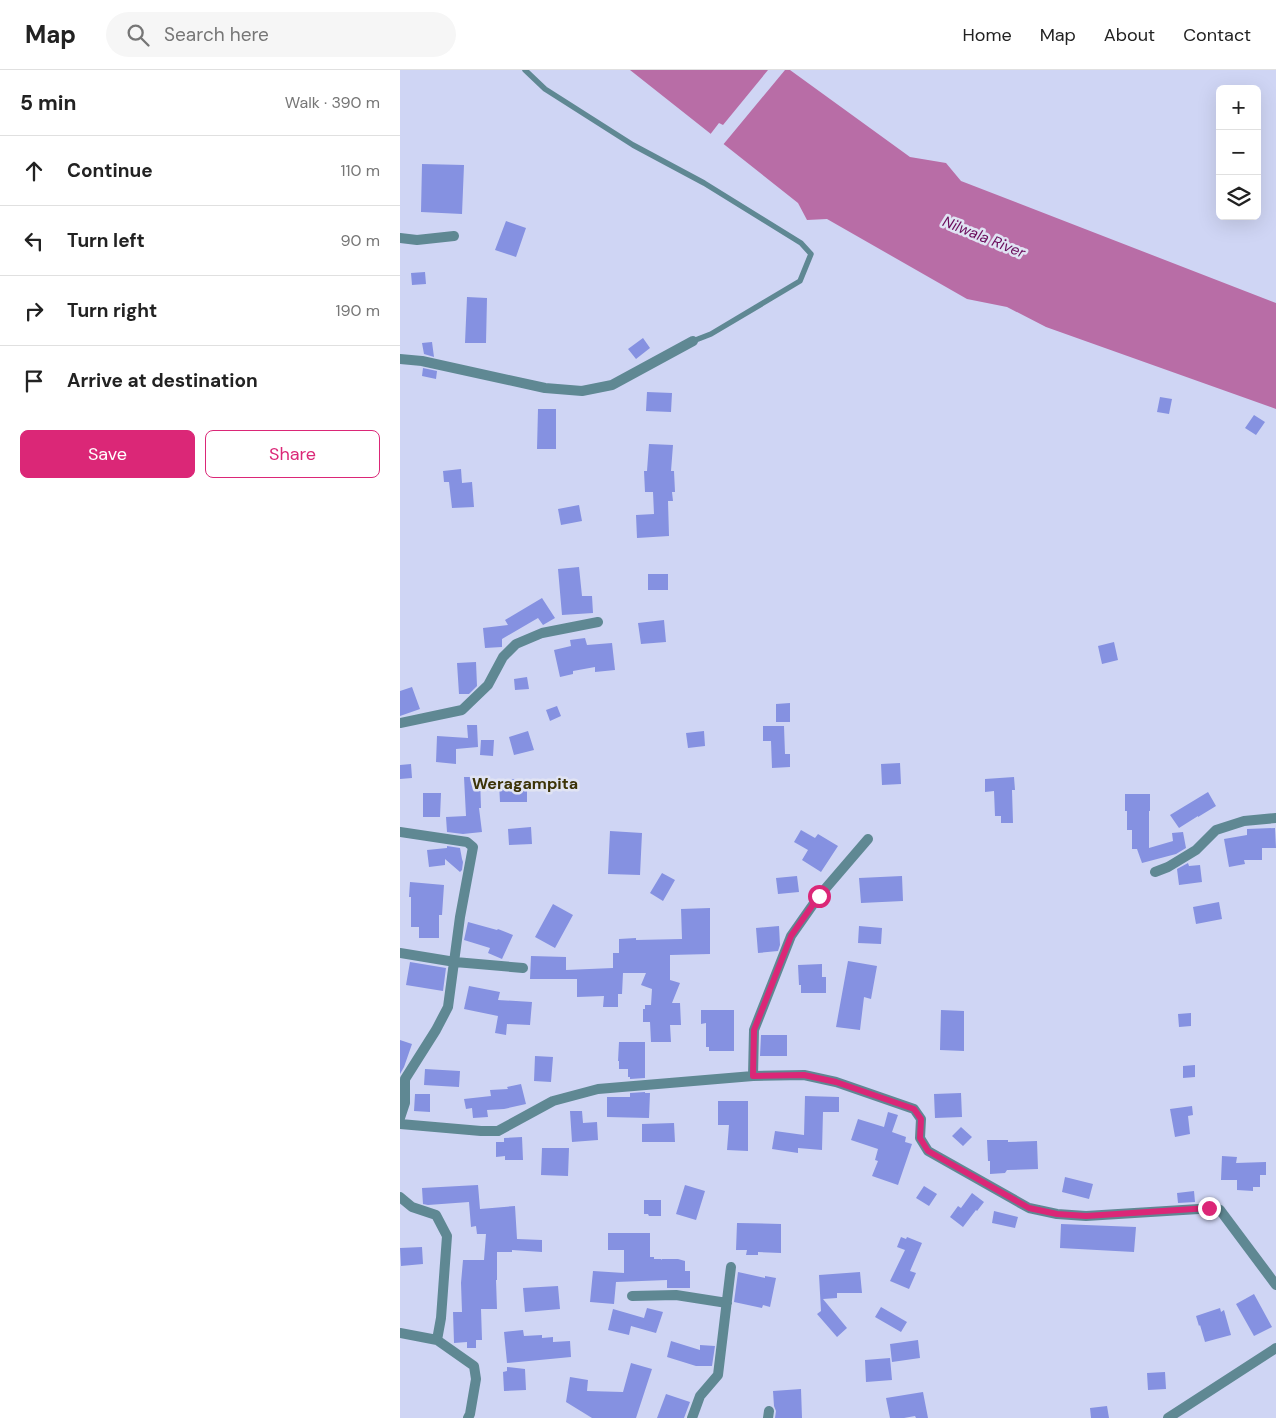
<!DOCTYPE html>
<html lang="en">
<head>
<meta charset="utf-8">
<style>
  :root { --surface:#fff; --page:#f6f6f6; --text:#222; --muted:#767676; --line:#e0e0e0; --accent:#db2777 }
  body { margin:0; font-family:"DM Sans",sans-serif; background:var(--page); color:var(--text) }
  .controls { position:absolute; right:15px; top:15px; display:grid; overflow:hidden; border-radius:8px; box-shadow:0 5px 20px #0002 }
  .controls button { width:45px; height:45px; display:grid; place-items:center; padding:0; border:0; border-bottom:1px solid var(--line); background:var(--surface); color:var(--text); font:25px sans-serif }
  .stop { position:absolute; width:15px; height:15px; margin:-11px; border:4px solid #db2777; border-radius:50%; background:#fff }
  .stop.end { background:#db2777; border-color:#fff; box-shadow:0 1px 5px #0008 }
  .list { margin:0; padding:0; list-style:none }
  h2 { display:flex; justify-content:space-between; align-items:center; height:65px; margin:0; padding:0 20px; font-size:21px }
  h2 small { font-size:16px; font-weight:400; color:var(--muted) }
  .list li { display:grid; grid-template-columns:32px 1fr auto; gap:15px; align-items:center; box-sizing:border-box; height:70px; padding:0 20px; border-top:1px solid var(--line) }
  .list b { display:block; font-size:19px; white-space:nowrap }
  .list em { font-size:16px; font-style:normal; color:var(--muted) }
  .actions { display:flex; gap:10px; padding:15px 20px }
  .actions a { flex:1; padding:11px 0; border:1px solid var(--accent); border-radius:8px; text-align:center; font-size:18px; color:var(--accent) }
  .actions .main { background:var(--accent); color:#fff }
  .icon { flex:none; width:28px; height:28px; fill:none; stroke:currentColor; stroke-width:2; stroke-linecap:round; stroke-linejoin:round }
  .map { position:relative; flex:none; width:876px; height:1348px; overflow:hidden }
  header { display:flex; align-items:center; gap:30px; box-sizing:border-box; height:70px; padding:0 25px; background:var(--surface); border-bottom:1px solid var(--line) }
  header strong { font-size:24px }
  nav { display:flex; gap:28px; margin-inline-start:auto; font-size:18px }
  .search { width:350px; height:45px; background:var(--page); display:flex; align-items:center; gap:12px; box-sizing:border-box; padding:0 18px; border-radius:28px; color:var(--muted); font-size:19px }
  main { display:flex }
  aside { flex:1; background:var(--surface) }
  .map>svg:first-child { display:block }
  .water { fill:#b86da6 }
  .pier { fill:#cfd5f4 }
  .building { fill:#8591e1 }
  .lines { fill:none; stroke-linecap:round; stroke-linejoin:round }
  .service { stroke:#5f8893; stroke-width:5.5 }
  .minor { stroke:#5f8893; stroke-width:10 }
  .route { stroke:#db2777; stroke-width:6 }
  .labels { text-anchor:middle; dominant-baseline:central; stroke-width:5; stroke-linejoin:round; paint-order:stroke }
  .water-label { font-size:15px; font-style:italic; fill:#6a0c5b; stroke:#e0e3f3 }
  .quarter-label { font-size:16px; font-weight:bold; fill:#3c3307; stroke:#e0e3f3 }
</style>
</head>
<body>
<header>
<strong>Map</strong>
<div class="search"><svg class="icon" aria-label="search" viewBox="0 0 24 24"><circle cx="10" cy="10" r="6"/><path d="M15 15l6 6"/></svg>Search here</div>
<nav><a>Home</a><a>Map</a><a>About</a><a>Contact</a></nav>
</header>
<main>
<aside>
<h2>5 min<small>Walk · 390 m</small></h2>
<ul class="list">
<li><svg class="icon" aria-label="ahead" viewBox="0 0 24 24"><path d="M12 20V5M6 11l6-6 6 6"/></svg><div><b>Continue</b></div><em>110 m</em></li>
<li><svg class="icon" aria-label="left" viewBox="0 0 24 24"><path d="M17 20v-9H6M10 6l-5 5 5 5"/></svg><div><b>Turn left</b></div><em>90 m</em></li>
<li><svg class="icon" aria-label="right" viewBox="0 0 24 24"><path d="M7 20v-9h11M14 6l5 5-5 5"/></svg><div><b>Turn right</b></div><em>190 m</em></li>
<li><svg class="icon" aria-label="arrive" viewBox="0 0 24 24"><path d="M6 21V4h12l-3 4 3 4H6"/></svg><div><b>Arrive at destination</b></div></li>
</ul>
<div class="actions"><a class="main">Save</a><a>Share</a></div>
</aside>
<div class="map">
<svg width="876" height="1348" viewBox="0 0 876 1348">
  <rect width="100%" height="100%" fill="#cfd5f4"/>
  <path class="water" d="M230,0H390L510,87L546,93L561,111L876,233V339L646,257L607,237L567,229L427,149L407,150L398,133Z"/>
  <path class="pier" d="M368,0H385L322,76L309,66L319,53L323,55Z"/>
  <path class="building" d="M22,94L64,95L62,144L21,142Z
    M106,151L126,158L116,187L95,180Z
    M25,202L26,214L12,215L11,203Z
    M67,227L87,228L86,273H65Z
    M243,268L250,278L236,289L228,279Z
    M32,272L34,287L24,284L22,273Z
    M23,298L37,301L36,309L22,306Z
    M247,322L272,323L271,342L246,341Z
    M760,327L772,329L769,344L757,342Z
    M138,339H156V379H137Z
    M854,345L865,352L856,365L845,358Z
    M249,374L273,375L271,401H274L275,422H272L273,431H268L269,466L237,468L236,445L254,444L253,422H245L244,401H247Z
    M61,399L62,413L72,412L74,437L52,438L49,412H44L43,401Z
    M179,435L182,451L161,455L158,439Z
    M179,497L182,526H192L193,543L162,545L158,499Z
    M248,504H268V520H248Z
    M142,528L155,548L143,555L138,548L102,569V577L85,578L83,558L108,555L105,550Z
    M264,550L266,572L241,574L238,553Z
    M185,568L187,575L212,573L215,600L195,602V597L173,601V604L160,607L154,580L171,576L170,570Z
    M714,572L718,590L702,594L698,576Z
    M76,592L77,616L69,624H59L57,593Z
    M127,607L129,619L115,620L114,609Z
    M12,617L20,639L0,646V621Z
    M390,633V652H376V634Z
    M157,636L161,646L150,651L146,640Z
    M67,655H77L78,677L56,679V694L36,692L37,666L68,668Z
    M363,656H384L385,684H390V697L372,698L371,671H363Z
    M128,661L134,680L114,685L109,667Z
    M304,661L305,676L288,678L286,663Z
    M81,670H94L93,686L80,685Z
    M500,693L501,714L482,715L481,694Z
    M11,694L12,708L0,709V695Z
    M64,707H80L81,738H79L82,762L63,764L47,762L46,747L66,746Z
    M614,707L615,720H612L613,753H601V746H595L594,721L585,722V709Z
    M109,709H127V732H100L99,713H109Z
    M808,722L816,736L798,747V746L779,758L770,745Z
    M23,723H41L40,747H23Z
    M725,724H750V741H749V778L773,771L772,763L783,762L786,778L776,784L742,793L737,779H732V760H727V741H725Z
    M131,757L132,774L109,775L108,759Z
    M875,758L876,778H862V790H844L845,794L829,797L824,769L847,765V759Z
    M401,760L415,768L418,764L438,776L421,802L402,790L408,780L394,772Z
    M210,761L242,763L240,805L208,804Z
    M47,776L60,778L62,789L63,792L62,800L60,802L45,789V795L29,797L27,780L47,778Z
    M788,793L789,796L800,795L802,812L779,815L777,799Z
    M262,803L275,810L263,831L250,823Z
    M397,806L399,822L378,824L376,808Z
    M502,806L503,831L461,833L459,808Z
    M10,812L44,815L42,845H39V868H19V857H11V827H9Z
    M819,832L822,849L796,854L793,837Z
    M153,834L173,845L155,878L135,867Z
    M310,838V884L270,885V910L280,913L272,933H280L281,955H270L271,972H251L250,952H243V939H245V935H251L252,919L241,915L246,903H223L222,924H218V937H203L204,926L177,927V909H130L131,886L166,887V900L213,898V883H219V869L236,868V870L282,869L281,839Z
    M68,852L97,860L98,859L113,865L102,889L88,883L90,878L64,870Z
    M379,856L380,875L378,881L358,883L356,858Z
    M459,856L482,858L481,874L458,873Z
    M448,891L477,896L471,929L464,927L460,960L436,957Z
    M10,892L46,898L43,921L6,915Z
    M422,894V907H426V923H401V915H399L398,895Z
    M69,916L100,922L98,930L132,932L130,955L107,954L106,965L95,963L98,946L64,939Z
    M301,940H334V981H309V977H306V953L301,954Z
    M541,940L564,941V981L540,980Z
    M791,943V956L779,957L778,944Z
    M361,965H387V986H360Z
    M0,970L12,974L4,997L0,1004Z
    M219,972H245V1008L230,1009V1007H228V999H219V991H218Z
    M135,986L153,987L151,1012L134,1011Z
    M795,995V1007L783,1008V996Z
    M25,999L60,1001L59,1017L24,1015Z
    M121,1014L126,1034L104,1039L87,1040L88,1047L73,1048L72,1038L66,1039L64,1029L91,1026L90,1020L108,1019L107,1017Z
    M245,1022V1023H250L249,1048L207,1047V1027H230V1023Z
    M561,1023L562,1047L535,1048L534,1024Z
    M15,1024H30V1042L14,1041Z
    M405,1026L439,1027V1042H423L422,1080L398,1078V1083L372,1079L375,1061L404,1065Z
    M318,1031H348V1081L327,1080L329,1055H318Z
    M792,1036L793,1045L788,1046L790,1064L775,1067L770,1039Z
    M170,1041H182L183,1053L197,1052L198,1070L172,1072Z
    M488,1042L498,1045L492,1062L506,1067L505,1072L512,1074L498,1115L472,1106L478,1091L475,1090L478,1079L451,1070L458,1049L484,1057Z
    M274,1053L275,1072H242V1054Z
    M561,1057L572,1067L563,1076L552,1066Z
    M122,1067L123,1090H105V1086L96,1087V1072H104V1068Z
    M587,1070H608V1072L637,1071L638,1099L607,1100L605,1103L590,1104V1091H588Z
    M142,1078H169L168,1106L141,1105Z
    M822,1086L837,1087L836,1093L866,1092V1105H860V1117H853V1121L837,1120V1110H821Z
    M665,1107L693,1114L689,1129L662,1122Z
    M78,1115L80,1139L115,1136L117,1169L142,1170V1182L112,1180V1182H97V1210H96L97,1239H81L82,1270H76V1278H67V1272L54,1273L53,1242H62L61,1213L63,1190H84L86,1164H77L76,1156L71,1157L69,1132L28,1135L23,1134L22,1118Z
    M285,1115L305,1121L296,1150L276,1144Z
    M524,1116L537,1124L529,1136L516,1128Z
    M794,1121L795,1132L778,1133L777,1123Z
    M572,1123L584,1132L577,1141L576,1140L563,1157L550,1147L558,1136L561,1138Z
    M244,1130H261V1146H249L248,1144H244Z
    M594,1141L618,1147L615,1158L592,1153Z
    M337,1153L381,1154V1183L358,1182V1185H346L347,1180H336Z
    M661,1154L736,1157L734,1182L660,1178Z
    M208,1163H250V1187H254V1189H261V1190L262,1189H278L285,1191V1201H290V1218H267V1210L216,1212L214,1234L190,1232L193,1201L224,1203V1180H208Z
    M501,1167L506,1169L507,1167L522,1173L510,1201L516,1203L509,1219L490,1211L505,1180L497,1177Z
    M22,1177L23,1194L1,1196L0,1178Z
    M338,1202L365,1208V1206L376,1208L370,1237L363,1235L362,1238L334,1232Z
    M460,1202L462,1223H437V1228L423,1229L447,1258L437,1267L417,1244L421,1241L419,1205Z
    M158,1216L160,1239L125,1242L123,1218Z
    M854,1224L872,1257L854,1266L836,1234Z
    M481,1237L507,1252L501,1262L475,1247Z
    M247,1238L263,1242L256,1263L231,1256L229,1265L208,1260L213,1239L244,1248Z
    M820,1238L821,1242L824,1240L831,1265L805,1272L800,1255L799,1256L796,1246Z
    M123,1260L124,1266L142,1265V1268L153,1267V1272L170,1271L171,1287L107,1293L104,1262Z
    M518,1270L520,1288L492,1292L490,1274Z
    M271,1271L300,1280V1275L315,1276L312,1296H296L267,1287Z
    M490,1288L492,1310L466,1312L465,1290Z
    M231,1293L252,1299L236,1348H192L166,1332L170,1307L188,1310L187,1321L223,1322Z
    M107,1297L125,1299L126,1320L104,1321L103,1302L107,1301Z
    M765,1302L766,1319L748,1320L747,1303Z
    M401,1319L402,1348H375L376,1341L374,1336L373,1321Z
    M523,1322L528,1348H516L515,1346L504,1348H490L486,1328Z
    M266,1324L290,1332L284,1348H257Z
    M707,1336L709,1348H691L690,1338Z"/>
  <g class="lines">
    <path class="service" d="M125,0L145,19L233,75L304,113L401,173L411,184L400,211L311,264L293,271"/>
    <path class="minor" d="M0,168L17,170L54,166
      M0,289L22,291L145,318L182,321L212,315L293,271
      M0,653L62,640L88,615L103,587L116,574L142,563L198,552
      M0,762L67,772L73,777L60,847L48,937L36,960L5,1009V1033L0,1048
      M755,802L768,797L796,780L816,760L844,751L876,748
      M0,883L55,892L123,898
      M353,1006L354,960L391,866L419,826L468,769
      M0,1054L81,1061H98L153,1031L198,1019L353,1006L404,1005L436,1012L514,1039L521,1049L520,1068L528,1081L629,1138L657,1144L686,1146L815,1138L820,1140L876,1215
      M0,1127L12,1137L36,1145L47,1166L41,1248L37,1270
      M232,1226L276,1225L327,1233
      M0,1263L37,1270L74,1296L76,1309L70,1344L68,1348
      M292,1348L300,1326L318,1305L331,1197
      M368,1348L369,1341
      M768,1348L876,1278"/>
  </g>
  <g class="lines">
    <path class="route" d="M419,826L391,866L354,960L353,1006L404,1005L436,1012L514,1039L521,1049L520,1068L528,1081L629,1138L657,1144L686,1146L809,1138"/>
  </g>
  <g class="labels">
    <g class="water-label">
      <text transform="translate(584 167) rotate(22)">Nilwala River</text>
    </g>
    <g class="quarter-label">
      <text x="125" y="713">Weragampita</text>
    </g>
  </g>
</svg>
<div class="controls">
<button>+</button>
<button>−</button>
<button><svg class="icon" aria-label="layers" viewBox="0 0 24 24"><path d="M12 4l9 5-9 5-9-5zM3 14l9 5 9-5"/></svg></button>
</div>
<div class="stop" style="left:419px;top:826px"></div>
<div class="stop end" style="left:809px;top:1138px"></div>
</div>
</main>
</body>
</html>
